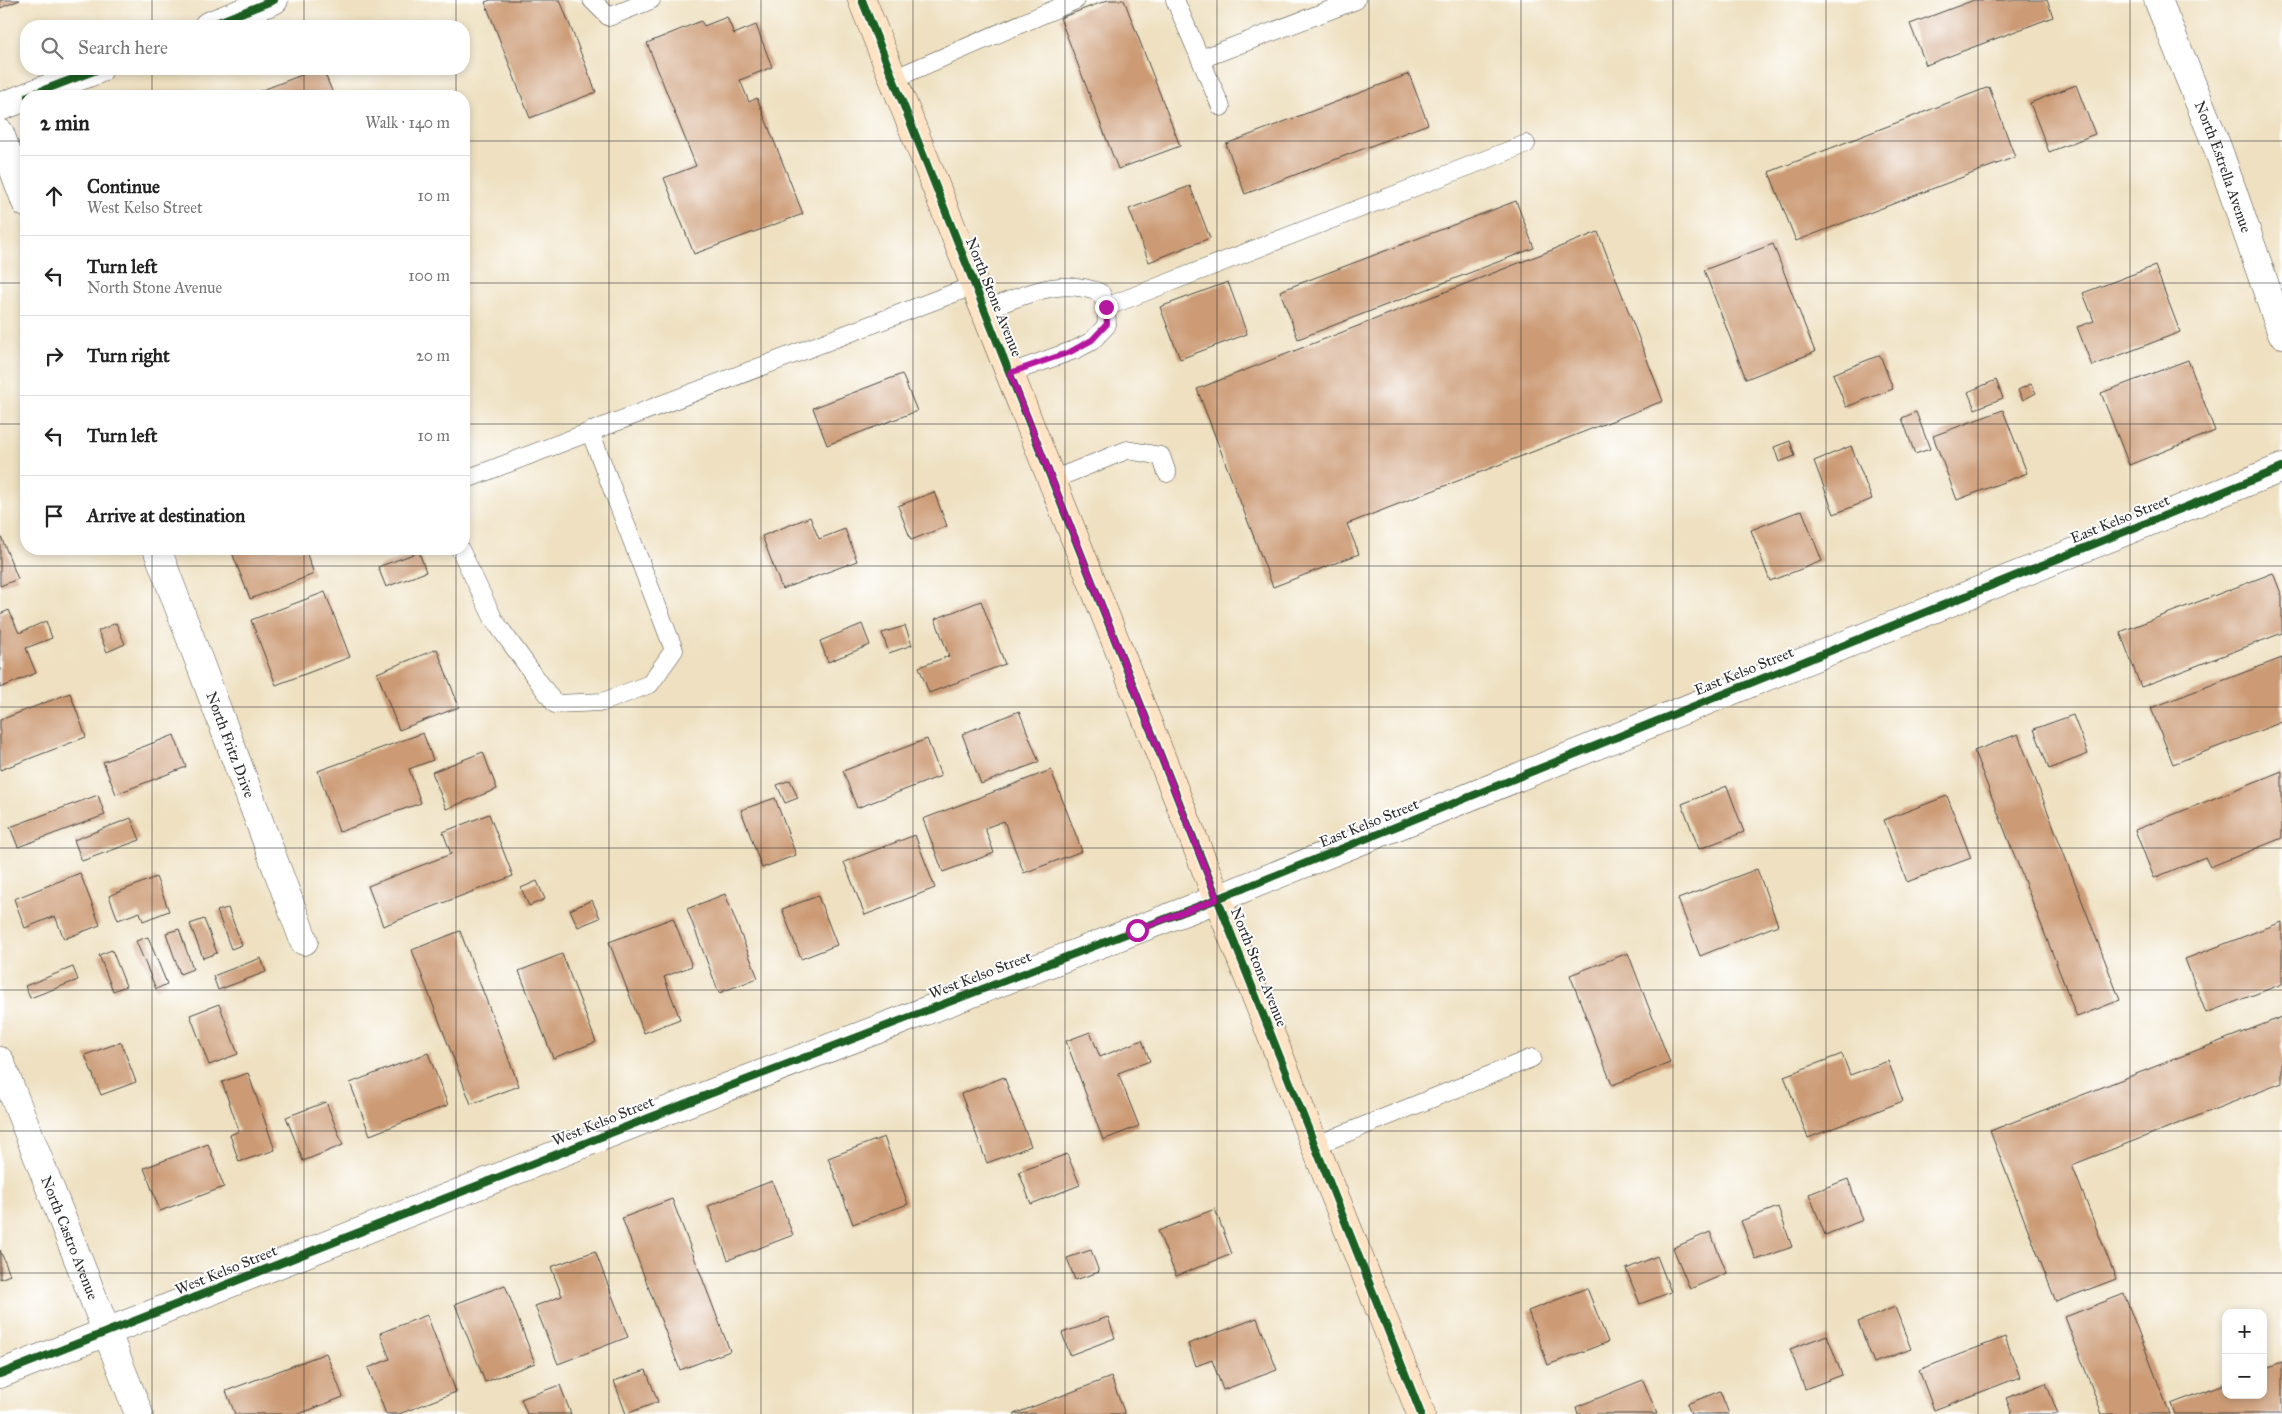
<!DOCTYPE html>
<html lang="en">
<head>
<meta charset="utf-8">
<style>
  :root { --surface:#fff; --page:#f6f6f6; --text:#222; --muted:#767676; --line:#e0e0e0 }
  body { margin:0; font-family:"IM FELL Great Primer",serif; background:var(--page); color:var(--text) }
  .controls { position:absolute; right:15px; bottom:15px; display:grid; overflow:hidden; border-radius:10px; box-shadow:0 2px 8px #0003 }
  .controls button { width:45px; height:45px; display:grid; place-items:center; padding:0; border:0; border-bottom:1px solid var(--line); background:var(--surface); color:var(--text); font:25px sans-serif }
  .stop { position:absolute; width:15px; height:15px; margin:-11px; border:4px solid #b5179e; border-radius:50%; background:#fff }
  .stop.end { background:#b5179e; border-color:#fff; box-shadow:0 1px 5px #0008 }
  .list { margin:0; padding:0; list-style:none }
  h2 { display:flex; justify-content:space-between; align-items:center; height:65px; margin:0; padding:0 20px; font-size:21px }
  h2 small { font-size:16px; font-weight:400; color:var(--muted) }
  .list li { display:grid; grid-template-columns:32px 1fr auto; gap:15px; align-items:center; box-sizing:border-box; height:80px; padding:0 20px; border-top:1px solid var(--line) }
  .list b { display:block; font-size:19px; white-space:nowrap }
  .list p { margin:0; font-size:16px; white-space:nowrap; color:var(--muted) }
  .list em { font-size:16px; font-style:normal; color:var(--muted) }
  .icon { flex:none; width:28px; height:28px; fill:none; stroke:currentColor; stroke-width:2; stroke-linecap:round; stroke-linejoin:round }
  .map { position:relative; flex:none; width:2282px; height:1414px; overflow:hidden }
  .search { position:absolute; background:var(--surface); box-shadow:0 2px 8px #0003; left:20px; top:20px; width:450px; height:55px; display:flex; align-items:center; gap:12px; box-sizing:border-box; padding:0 18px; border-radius:20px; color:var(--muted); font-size:19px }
  .panel { position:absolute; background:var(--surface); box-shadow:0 2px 8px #0003; left:20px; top:90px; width:450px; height:465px; border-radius:20px }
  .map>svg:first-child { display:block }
  .building { fill:#cc9b76 }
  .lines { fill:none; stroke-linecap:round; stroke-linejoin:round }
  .service-casing { stroke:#484641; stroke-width:19 }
  .minor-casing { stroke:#484641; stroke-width:29 }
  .tertiary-casing { stroke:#484641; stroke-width:29 }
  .secondary-casing { stroke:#484641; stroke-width:29 }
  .service { stroke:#fff; stroke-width:18 }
  .minor { stroke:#fff; stroke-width:28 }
  .tertiary { stroke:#fff; stroke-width:28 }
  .secondary { stroke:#fee4c5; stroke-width:28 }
  .cycleway-casing { stroke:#fff; stroke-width:11 }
  .cycleway { stroke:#1b5e20; stroke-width:8 }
  .route { stroke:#b5179e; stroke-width:6 }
  .grid { fill:none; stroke:#2b2b2b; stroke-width:1; stroke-opacity:0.55 }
  .labels { text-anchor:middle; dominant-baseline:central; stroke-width:4; stroke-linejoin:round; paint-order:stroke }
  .street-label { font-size:15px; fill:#2b2b2b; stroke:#fff }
</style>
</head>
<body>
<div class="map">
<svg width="2282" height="1414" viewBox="0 0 2282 1414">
  <rect width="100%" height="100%" fill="#fff"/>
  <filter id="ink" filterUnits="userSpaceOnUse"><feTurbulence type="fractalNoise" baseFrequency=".02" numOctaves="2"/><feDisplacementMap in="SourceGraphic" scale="10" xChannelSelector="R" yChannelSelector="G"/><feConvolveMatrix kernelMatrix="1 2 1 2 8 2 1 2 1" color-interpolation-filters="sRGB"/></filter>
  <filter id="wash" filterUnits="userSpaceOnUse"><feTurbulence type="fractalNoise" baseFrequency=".0096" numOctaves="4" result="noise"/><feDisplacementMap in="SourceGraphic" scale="20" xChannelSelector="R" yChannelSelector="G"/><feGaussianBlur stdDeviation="1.12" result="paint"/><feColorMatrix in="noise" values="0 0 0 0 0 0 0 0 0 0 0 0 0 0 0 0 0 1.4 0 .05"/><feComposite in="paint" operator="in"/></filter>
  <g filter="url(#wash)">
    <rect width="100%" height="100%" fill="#eee0c0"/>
    <g id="blocks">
      <path class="building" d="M0,0H20L0,8Z
        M491,0H560L596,92L530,118L485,2Z
        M1108,0H1124L1180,146L1118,169L1060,18Z
        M1974,0H2047L2053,17L1926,65L1910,24Z
        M727,17L734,34L756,25L772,67L740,80L749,102L757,98L803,214L694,254L664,178L696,166L647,43L701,21L704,26Z
        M317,69H323L334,96H256L255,93Z
        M1409,74L1428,124L1245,194L1226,144Z
        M2076,85L2095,134L2049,152L2030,103Z
        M1989,87L2015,157L1796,241L1769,172Z
        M1190,186L1210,238L1149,262L1129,209Z
        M1516,201L1534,248L1298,339L1280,291Z
        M1598,232L1663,401L1347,524L1359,554L1273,587L1197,389Z
        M1773,244L1815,352L1746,379L1704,270Z
        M2155,266L2180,332L2092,366L2077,327L2094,321L2083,293Z
        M1228,282L1247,334L1180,359L1160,307Z
        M1880,355L1893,389L1846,407L1833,374Z
        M2188,360L2215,431L2129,465L2101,393Z
        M902,374L917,411L827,445L813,408Z
        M1996,380L2003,398L1975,409L1968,392Z
        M2031,384L2036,393L2023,400L2018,390Z
        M2003,410L2027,473L1957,500L1933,436Z
        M1916,412L1930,449L1915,454L1902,418Z
        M1790,441L1795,456L1779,462L1774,447Z
        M1851,446L1872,499L1834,514L1814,461Z
        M934,492L947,526L911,540L898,506Z
        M1802,510L1822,561L1770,581L1751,530Z
        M810,517L819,539L845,529L857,561L782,589L762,536Z
        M0,534L18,579L0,586Z
        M233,549H305L314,574L250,599L231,550Z
        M419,552L426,572L386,587L378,567Z
        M2273,573L2282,596V633L2141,687L2120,632Z
        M325,592L350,657L276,685L251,620Z
        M981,601L1005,664L929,693L919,667L949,656L935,619Z
        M9,610L19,633L46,621L52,638L26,648L36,673L0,688V614Z
        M116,623L125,644L107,652L98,631Z
        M862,624L870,645L828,662L820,641Z
        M905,626L912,645L889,653L882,633Z
        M437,649L459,707L399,730L377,673Z
        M2282,658V722L2173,764L2151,708Z
        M70,693L86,737L0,770V720Z
        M1019,711L1039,762L981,784L962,734Z
        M2073,715L2088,754L2049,769L2034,729Z
        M423,733L433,760L409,769L421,803L339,832L318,771Z
        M2018,734L2120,1000L2077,1017L1974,751Z
        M174,735L186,767L116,794L103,762Z
        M927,739L941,776L857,808L843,771Z
        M483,752L497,789L446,809L432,772Z
        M1051,770L1082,851L1024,873L1004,821L985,828L994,853L943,872L923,819Z
        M2282,771V838L2210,867L2205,857L2154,878L2135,830Z
        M790,780L798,798L785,803L777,785Z
        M1727,786L1744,832L1699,849L1682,804Z
        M98,795L105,815L18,847L10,827Z
        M1947,796L1971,858L1907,882L1884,820Z
        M775,798L796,855L762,868L741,810Z
        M489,814L513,876L383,926L368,886L451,854L443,832Z
        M131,818L140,840L82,861L74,840Z
        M915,835L935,888L865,915L844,862Z
        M1757,869L1778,925L1700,956L1678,899Z
        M80,873L100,925L64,939L55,916L25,928L14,899Z
        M156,877L169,911L143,921L140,912L118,920L109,896Z
        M537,881L545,899L529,906L521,888Z
        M725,894L758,978L719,993L687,909Z
        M818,896L837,945L801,959L782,909Z
        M592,900L600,918L578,927L570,910Z
        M228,908L242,945L231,949L217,911Z
        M673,918L692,966L664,977L680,1019L644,1033L609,942Z
        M204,919L217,953L203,958L190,924Z
        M2282,922V984L2206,1013L2185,959Z
        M179,929L193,969L180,974L166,933Z
        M460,931L519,1086L471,1104L412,950Z
        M148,937L167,984L156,989L136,941Z
        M112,950L126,986L113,991L99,955Z
        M1628,953L1670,1063L1612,1085L1570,975Z
        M562,954L596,1042L553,1058L519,971Z
        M261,958L266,972L218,990L213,976Z
        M73,967L78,980L30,998L25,986Z
        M219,1004L238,1054L209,1065L190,1015Z
        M2282,1017V1083L2072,1165L2116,1279L2056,1302L1990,1131Z
        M1090,1032L1100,1057L1142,1040L1150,1061L1118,1073L1139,1126L1103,1140L1066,1041Z
        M121,1042L136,1082L101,1095L85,1055Z
        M428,1053L448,1105L370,1135L350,1083Z
        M1842,1054L1850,1075L1888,1061L1903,1101L1808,1138L1784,1076Z
        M248,1073L275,1150L239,1162L230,1135L239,1131L222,1082Z
        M1004,1077L1031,1146L987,1163L961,1094Z
        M326,1102L343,1145L303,1161L286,1117Z
        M884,1137L908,1204L853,1224L828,1158Z
        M208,1144L224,1187L160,1211L144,1168Z
        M1067,1154L1080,1185L1031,1204L1019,1172Z
        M1848,1179L1863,1220L1825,1235L1809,1194Z
        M772,1181L793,1235L728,1260L708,1206Z
        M672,1199L730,1351L680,1370L622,1218Z
        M1778,1207L1792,1247L1756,1260L1741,1221Z
        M1215,1209L1232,1254L1176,1276L1158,1231Z
        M1710,1232L1727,1273L1690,1289L1673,1248Z
        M0,1250L10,1275L0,1279Z
        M1091,1250L1099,1272L1075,1280L1067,1258Z
        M595,1251L628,1337L558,1364L535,1306L562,1296L551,1267Z
        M1657,1256L1671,1292L1640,1304L1626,1269Z
        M505,1285L535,1363L485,1382L455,1304Z
        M1587,1288L1608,1342L1548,1365L1528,1311Z
        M2124,1294L2170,1414H2102L2065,1317Z
        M1895,1307L1911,1349L1874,1363L1858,1322Z
        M427,1315L456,1392L399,1414H386L368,1368L390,1359L380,1333Z
        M1108,1317L1115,1338L1070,1355L1062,1333Z
        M1257,1318L1277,1370L1223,1390L1212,1360L1196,1366L1188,1344Z
        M1827,1335L1842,1375L1805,1389L1790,1349Z
        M2005,1337L2020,1377L1934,1410L1919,1370Z
        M326,1353L343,1397L299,1414H235L226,1391Z
        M2282,1362V1414H2175L2171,1404L2226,1383V1395H2263V1369Z
        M646,1370L658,1402L626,1414L614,1381Z
        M1111,1377L1125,1414H1014Z
        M1643,1380L1657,1414H1578L1576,1407Z
        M2046,1383L2058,1414H2012L2006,1398Z
        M560,1385L571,1414H527L521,1399Z
        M1720,1391L1729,1414H1691L1687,1404Z"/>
    </g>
  </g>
  <g filter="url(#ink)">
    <use href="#blocks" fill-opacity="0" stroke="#484641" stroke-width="1"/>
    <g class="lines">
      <g class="service-casing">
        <path id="service" d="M592,0L609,17L651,0
          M1175,0L1221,107
          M1201,59L1356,0
          M893,79L1076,0
          M1106,307L1526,144
          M984,310C1024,296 1059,276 1101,293L1106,307L1107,325L1092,341L1077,349L1010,373
          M464,480L975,285
          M1052,480L1127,450L1161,456L1167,473
          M460,549L494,620L555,704L603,702L650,684L674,650L590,431
          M1314,1146L1532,1058"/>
      </g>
      <g class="minor-casing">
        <g id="minor">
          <path id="s1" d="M2158,0L2218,149L2282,334"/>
          <path d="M0,133L26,203"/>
          <path id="s2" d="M157,549L304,941"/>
          <path id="s3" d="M0,1061L139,1414"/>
          <path d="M0,1374L712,1093L1217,899L2282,468"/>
        </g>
      </g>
      <g class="tertiary-casing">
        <path id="tertiary" d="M208,26L274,0
          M28,96L99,69
          M0,107L26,97"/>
      </g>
      <g class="secondary-casing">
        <path id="secondary" d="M862,0L1421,1414"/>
      </g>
      <use href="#service" class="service"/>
      <use href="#minor" class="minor"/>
      <use href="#tertiary" class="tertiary"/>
      <use href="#secondary" class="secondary"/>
      <g class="cycleway-casing">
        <path id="cycleway" d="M862,0L1421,1414
          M208,26L274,0
          M28,96L99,69
          M0,1374L712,1093L1217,899L2282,468"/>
      </g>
      <use href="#cycleway" class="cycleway"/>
    </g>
  </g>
  <g class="lines" filter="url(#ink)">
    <path class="route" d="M1106,307L1107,324L1092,340L1070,352L1010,373L1217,899L1137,930"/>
  </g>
  <path class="grid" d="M152,0V26M304,0V26M456,0V26M609,0V1414M761,0V1414M913,0V1414M1065,0V1414M1217,0V1414M1369,0V1414M1521,0V1414M1673,0V1414M1826,0V1414M1978,0V1414M2130,0V1414M152,69V96M304,69V96M456,69V96M0,141H26M464,141H2282M0,283H26M464,283H2282M0,424H26M464,424H2282M152,549V1414M304,549V1414M456,549V1414M0,566H2282M0,707H2282M0,848H2282M0,990H2282M0,1131H2282M0,1273H2282"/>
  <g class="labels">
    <g class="street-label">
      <text stroke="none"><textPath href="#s1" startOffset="179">North Estrella Avenue</textPath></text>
      <text transform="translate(994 297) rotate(68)">North Stone Avenue</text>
      <text transform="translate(2120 519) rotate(-22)">East Kelso Street</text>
      <text transform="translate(1744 671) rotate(-22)">East Kelso Street</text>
      <text stroke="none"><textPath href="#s2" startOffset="209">North Fritz Drive</textPath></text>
      <text transform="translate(1369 823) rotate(-22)">East Kelso Street</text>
      <text transform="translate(1259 967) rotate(68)">North Stone Avenue</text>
      <text transform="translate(980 975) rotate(-21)">West Kelso Street</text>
      <text transform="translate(603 1121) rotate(-22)">West Kelso Street</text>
      <text stroke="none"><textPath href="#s3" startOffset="190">North Castro Avenue</textPath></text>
      <text transform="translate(226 1270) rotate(-22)">West Kelso Street</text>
    </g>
  </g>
</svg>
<div class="controls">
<button>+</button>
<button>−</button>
</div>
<div class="stop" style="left:1137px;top:930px"></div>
<div class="stop end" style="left:1106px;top:307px"></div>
<div class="search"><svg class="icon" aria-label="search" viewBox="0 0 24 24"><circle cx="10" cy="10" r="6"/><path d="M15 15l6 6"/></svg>Search here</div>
<section class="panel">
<h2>2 min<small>Walk · 140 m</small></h2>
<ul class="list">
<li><svg class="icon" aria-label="ahead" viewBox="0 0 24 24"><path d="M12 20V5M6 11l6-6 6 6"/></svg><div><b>Continue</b><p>West Kelso Street</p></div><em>10 m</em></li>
<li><svg class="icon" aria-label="left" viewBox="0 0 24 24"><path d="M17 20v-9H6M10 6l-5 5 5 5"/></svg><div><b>Turn left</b><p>North Stone Avenue</p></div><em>100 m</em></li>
<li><svg class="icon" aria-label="right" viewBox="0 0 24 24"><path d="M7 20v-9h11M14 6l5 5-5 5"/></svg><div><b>Turn right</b></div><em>20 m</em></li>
<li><svg class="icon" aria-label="left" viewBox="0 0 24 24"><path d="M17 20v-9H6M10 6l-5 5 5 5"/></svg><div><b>Turn left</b></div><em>10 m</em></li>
<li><svg class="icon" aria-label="arrive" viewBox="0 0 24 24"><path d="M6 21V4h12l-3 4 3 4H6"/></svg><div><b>Arrive at destination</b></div></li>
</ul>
</section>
</div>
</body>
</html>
